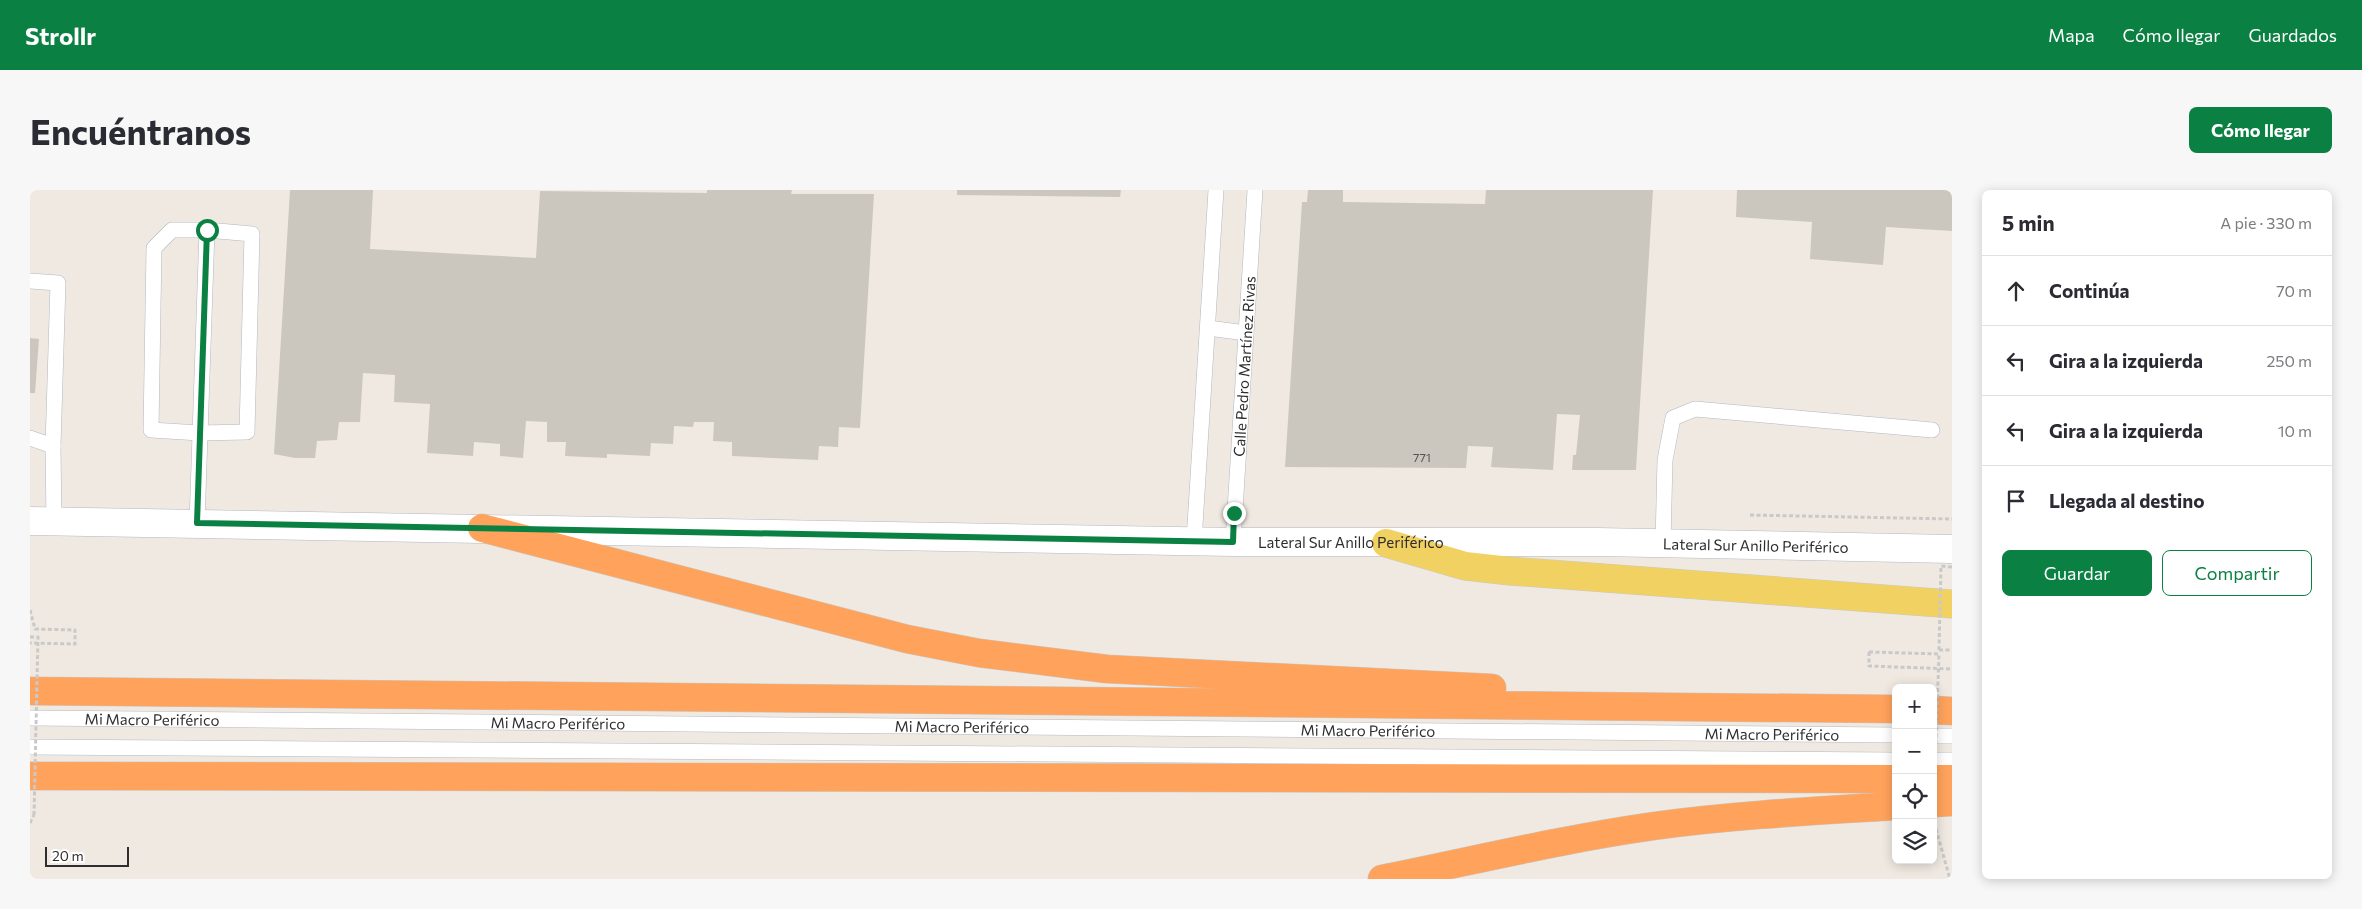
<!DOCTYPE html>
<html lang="es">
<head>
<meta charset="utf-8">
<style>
  :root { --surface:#fff; --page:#f7f7f7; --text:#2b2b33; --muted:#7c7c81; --line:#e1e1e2; --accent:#0b8043 }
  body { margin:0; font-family:Commissioner,sans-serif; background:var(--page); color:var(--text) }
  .controls { position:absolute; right:15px; bottom:15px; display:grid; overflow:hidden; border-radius:8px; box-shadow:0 2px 12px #0003 }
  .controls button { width:45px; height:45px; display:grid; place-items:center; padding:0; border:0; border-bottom:1px solid var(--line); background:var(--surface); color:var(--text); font:25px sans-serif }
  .scale { position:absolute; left:15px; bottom:12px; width:84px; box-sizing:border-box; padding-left:5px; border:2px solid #2e2e2e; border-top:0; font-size:14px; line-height:18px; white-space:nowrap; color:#2e2e2e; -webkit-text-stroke:4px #fff; paint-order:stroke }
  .stop { position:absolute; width:15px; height:15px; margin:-11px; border:4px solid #0b8043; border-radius:50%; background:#fff }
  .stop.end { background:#0b8043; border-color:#fff; box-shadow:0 1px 5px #0008 }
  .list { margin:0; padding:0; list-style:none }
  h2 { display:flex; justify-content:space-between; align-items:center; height:65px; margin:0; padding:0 20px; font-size:21px }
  h2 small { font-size:16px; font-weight:400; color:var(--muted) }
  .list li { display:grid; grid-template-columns:32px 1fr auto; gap:15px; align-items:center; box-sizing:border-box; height:70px; padding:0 20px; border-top:1px solid var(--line) }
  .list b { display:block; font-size:19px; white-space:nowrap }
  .list em { font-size:16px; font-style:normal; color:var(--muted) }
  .actions { display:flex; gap:10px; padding:15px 20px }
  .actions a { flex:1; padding:11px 0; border:1px solid var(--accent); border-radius:8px; text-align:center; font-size:18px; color:var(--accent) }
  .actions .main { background:var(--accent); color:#fff }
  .icon { flex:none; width:28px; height:28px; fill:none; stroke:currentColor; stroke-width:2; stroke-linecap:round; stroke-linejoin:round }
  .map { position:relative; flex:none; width:1922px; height:689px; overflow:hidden; border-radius:8px }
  header { display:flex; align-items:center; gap:30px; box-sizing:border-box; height:70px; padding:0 25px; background:var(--accent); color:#fff }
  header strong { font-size:24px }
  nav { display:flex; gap:28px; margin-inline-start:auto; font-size:18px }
  .intro { display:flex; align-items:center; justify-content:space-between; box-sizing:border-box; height:120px; padding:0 30px }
  h1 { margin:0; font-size:35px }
  .button { padding:12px 22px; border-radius:8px; background:var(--accent); color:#fff; font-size:18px; font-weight:700 }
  main { display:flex; gap:30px; padding:0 30px }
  aside { flex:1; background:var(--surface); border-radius:8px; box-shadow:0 2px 12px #0003 }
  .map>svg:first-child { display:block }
  .building { fill:#cbc7bf }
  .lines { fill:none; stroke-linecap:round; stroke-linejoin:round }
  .lane-casing { stroke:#b4b7c1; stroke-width:16 }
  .secondary-casing { stroke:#b4b7c1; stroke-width:29 }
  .primary-casing { stroke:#c9c9c9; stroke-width:29 }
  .highway-casing { stroke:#c9c9c9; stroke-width:29 }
  .path { stroke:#c9c9c9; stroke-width:3; stroke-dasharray:4 2.5; stroke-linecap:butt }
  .lane { stroke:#fff; stroke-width:15 }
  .secondary { stroke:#fff; stroke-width:28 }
  .primary { stroke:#f2d163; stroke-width:28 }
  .highway { stroke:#ffa35c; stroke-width:28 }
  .path-bridge { stroke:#c9c9c9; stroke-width:3; stroke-dasharray:4 2.5; stroke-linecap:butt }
  .route { stroke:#0b8043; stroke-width:6 }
  .labels { text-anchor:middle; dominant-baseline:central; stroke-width:4.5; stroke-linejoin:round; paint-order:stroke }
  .number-label { font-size:12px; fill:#555452 }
  .street-label { font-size:15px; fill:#2e2e2e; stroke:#fff }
</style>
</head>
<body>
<header>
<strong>Strollr</strong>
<nav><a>Mapa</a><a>Cómo llegar</a><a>Guardados</a></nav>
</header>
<div class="intro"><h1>Encuéntranos</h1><a class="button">Cómo llegar</a></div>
<main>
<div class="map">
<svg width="1922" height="689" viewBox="0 0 1922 689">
  <rect width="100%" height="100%" fill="#efe9e1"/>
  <path class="building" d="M260,0H343L340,59L506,68L510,1L677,3V0H762L761,4H844L830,238L809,237L808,257L789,256L788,270L702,266V252L683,251L684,232H664L663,237L644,236L643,254L621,253L620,266L577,264V268L535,266L536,252H517V232L496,231L493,268L470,266V254L444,252L443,266L397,263L400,214L364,212L365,185L333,183L330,232H309L307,250L287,251L285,268H265L244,264Z
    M927,0H1091L1090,7L927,5Z
    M1278,0H1313V12L1455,14L1456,0H1623L1606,280H1542L1543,265H1546L1550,225L1527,224L1523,280L1461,277L1463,257L1438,256L1436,278L1255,277L1272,12H1277Z
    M1707,0H1922V41L1856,37L1853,75L1780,69L1782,32L1706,27Z
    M0,148L9,149L5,203H0Z"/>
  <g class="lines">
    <g class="lane-casing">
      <g id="lane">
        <path d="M142,40H177L222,44L217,242L170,243L121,240L124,58Z"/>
        <path d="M0,91L28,93L23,256L24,331"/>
        <path d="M1178,138L1216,143"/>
        <path d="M0,248L23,256"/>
        <path d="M167,333L177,40"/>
        <path d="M1164,351L1186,0"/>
        <path id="s1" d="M1203,352L1225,0"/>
        <path d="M1633,354L1635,270L1643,228L1665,219L1902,240"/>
        <path id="s2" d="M0,528L1866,545"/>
        <path d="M1903,546H1922"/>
        <path d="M0,557L1866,570"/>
        <path d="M1903,570H1922"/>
      </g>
    </g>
    <g class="secondary-casing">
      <g id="secondary">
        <path id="s3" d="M0,331L1203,352H1568L1922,359"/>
      </g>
    </g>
    <g class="primary-casing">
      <path id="primary" d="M1356,353L1435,376L1480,381L1922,414"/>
    </g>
    <g class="highway-casing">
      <path id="highway" d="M452,338L877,449L949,463L1077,479L1462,498
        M0,501L1866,519
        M1903,520L1922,521
        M0,586L1866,589
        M1903,589H1922
        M1903,613L1922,612
        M1352,689C1442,671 1532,649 1624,636C1704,625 1785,621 1866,616"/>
    </g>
    <path class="path" d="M1720,325L1922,329
      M0,420L5,439L45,440V454L0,453
      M1909,460H1922
      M1839,462V476L1922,479
      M0,633L4,625
      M1906,639L1920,689"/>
    <use href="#lane" class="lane"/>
    <use href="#secondary" class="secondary"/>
    <use href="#primary" class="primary"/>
    <use href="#highway" class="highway"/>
    <path class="path-bridge" d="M0,447H8L4,625
      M1909,460L1911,376L1922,377
      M1839,462L1909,464L1903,630"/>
  </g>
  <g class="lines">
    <path class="route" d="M177,40L167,333L1203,352L1204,323"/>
  </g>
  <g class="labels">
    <g class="number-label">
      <text x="1392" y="267">771</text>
    </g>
    <g class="street-label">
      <text stroke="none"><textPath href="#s1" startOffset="176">Calle Pedro Martínez Rivas</textPath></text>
      <text stroke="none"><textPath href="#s3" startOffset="1321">Lateral Sur Anillo Periférico</textPath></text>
      <text stroke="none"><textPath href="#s3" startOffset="1726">Lateral Sur Anillo Periférico</textPath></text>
      <text stroke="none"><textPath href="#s2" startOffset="122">Mi Macro Periférico</textPath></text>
      <text stroke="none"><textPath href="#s2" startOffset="528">Mi Macro Periférico</textPath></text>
      <text stroke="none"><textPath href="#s2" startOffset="932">Mi Macro Periférico</textPath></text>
      <text stroke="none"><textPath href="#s2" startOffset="1338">Mi Macro Periférico</textPath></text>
      <text stroke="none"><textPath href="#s2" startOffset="1742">Mi Macro Periférico</textPath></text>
    </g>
  </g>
</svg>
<div class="controls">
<button>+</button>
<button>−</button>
<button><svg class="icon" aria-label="locate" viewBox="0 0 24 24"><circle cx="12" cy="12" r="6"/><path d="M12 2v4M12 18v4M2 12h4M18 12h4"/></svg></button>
<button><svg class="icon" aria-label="layers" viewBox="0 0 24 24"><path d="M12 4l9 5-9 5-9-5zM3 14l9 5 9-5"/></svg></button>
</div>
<div class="scale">20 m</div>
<div class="stop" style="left:177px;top:40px"></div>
<div class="stop end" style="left:1204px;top:323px"></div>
</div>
<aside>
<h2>5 min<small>A pie · 330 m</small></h2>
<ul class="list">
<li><svg class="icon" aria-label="ahead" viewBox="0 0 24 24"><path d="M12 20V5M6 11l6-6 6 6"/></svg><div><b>Continúa</b></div><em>70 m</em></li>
<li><svg class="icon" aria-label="left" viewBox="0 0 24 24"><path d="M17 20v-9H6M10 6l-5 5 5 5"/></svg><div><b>Gira a la izquierda</b></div><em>250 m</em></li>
<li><svg class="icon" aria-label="left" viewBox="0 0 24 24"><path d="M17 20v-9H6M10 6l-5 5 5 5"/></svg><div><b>Gira a la izquierda</b></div><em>10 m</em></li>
<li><svg class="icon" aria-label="arrive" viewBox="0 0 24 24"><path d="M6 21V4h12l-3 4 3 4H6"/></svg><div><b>Llegada al destino</b></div></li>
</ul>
<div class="actions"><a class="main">Guardar</a><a>Compartir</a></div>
</aside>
</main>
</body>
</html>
